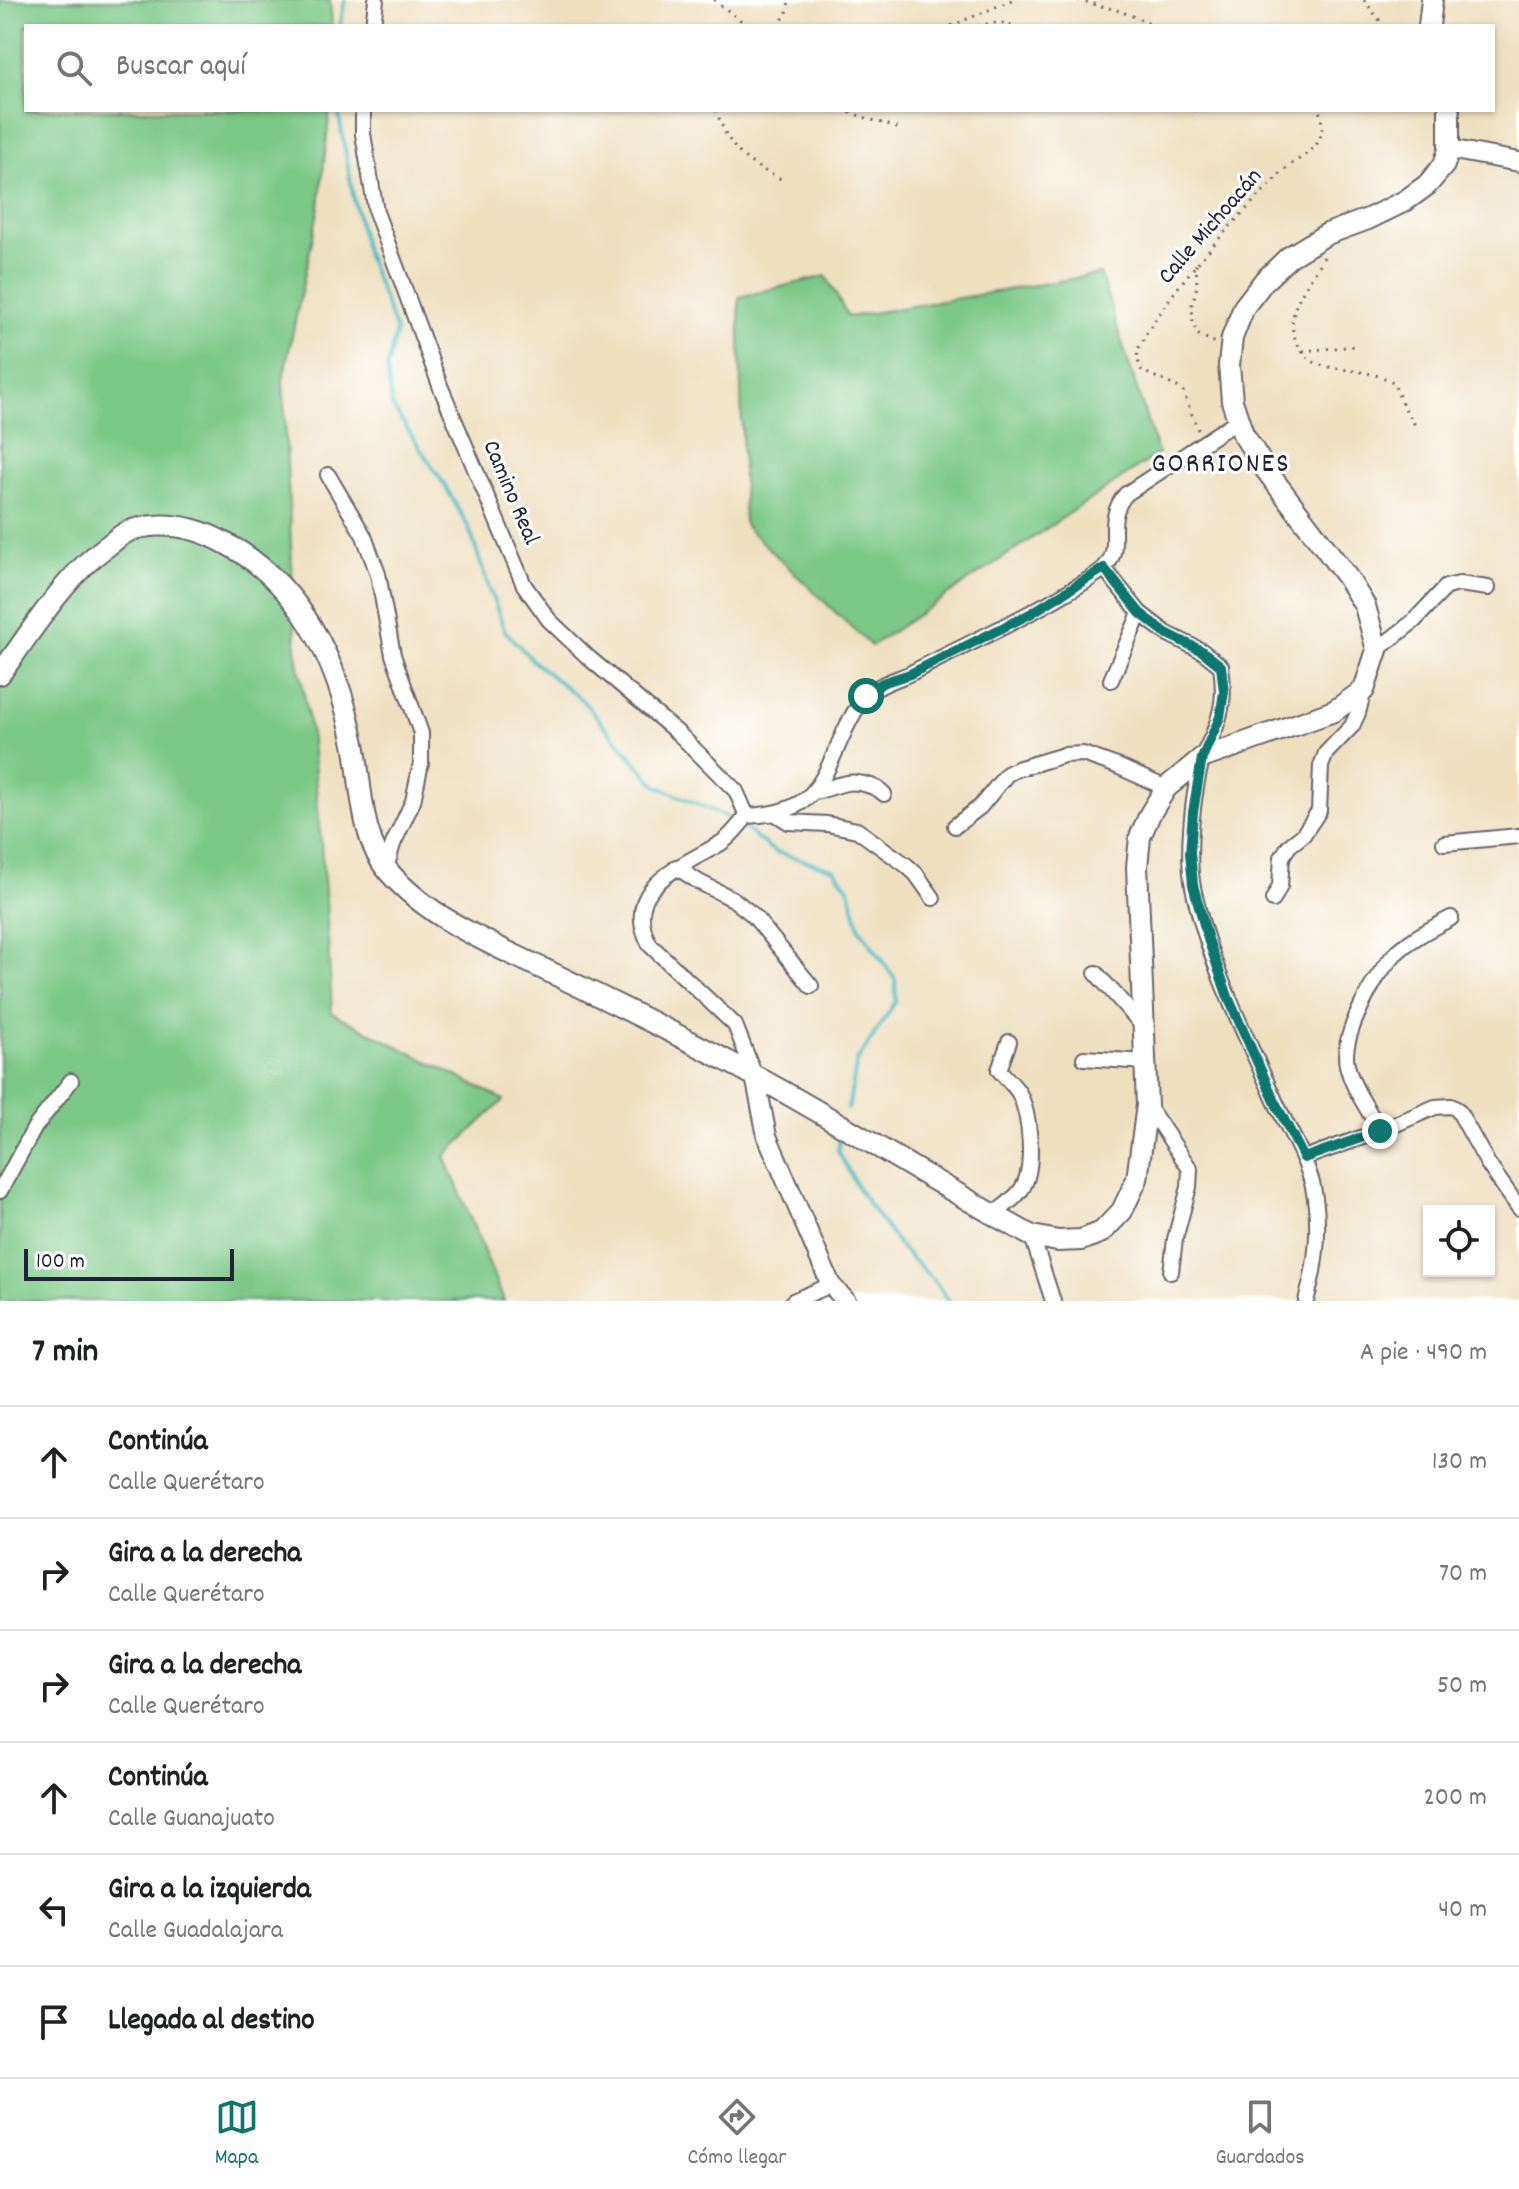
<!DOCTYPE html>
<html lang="es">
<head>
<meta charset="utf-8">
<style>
  :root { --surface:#fff; --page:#f6f6f6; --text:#202124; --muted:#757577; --line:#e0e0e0; --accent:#0f766e }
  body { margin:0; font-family:Dekko,sans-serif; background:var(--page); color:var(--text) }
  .controls { position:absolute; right:24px; bottom:24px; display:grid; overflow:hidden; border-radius:0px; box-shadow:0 2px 6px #0004 }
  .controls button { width:72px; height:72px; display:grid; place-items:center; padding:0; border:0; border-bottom:2px solid var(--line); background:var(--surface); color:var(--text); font:40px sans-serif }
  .scale { position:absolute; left:24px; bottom:20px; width:210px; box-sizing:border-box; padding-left:8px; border:4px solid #22223b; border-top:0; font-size:22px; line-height:28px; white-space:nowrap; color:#22223b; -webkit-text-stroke:6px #fff; paint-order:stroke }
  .stop { position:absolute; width:24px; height:24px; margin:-18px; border:6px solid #0f766e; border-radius:50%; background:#fff }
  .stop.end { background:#0f766e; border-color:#fff; box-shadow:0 2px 8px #0008 }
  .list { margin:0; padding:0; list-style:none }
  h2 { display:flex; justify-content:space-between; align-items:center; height:104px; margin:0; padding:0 32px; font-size:34px }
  h2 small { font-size:26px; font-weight:400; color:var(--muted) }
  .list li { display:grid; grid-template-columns:52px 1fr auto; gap:24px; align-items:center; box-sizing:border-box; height:112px; padding:0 32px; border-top:2px solid var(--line) }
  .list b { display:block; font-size:30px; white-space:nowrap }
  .list p { margin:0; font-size:26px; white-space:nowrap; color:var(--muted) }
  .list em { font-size:26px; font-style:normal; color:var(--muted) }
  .icon { flex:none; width:44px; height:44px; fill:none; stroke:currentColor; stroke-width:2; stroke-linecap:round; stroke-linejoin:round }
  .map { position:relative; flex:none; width:1519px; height:1301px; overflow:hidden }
  .search { position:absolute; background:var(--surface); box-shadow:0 2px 6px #0004; left:24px; right:24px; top:24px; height:88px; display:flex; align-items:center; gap:20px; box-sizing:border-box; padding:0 28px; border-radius:0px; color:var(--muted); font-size:30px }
  .sheet { height:776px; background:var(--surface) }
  nav { display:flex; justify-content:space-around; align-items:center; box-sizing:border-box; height:112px; border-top:2px solid var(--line); background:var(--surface); font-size:22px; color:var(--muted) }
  nav a { display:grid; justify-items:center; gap:4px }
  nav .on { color:var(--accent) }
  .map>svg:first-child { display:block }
  .green { fill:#7cc886; stroke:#4f7560; stroke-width:2 }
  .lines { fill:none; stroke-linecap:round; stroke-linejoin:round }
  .stream { stroke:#47b6bf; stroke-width:4 }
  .minor-casing { stroke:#696469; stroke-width:18 }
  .tertiary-casing { stroke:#696469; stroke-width:22 }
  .secondary-casing { stroke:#696469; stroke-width:24 }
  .path { stroke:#696469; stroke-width:3; stroke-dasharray:2 6; stroke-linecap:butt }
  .minor { stroke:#fff; stroke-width:14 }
  .tertiary { stroke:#fff; stroke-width:18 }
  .secondary { stroke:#fff; stroke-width:20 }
  .route { stroke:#0f766e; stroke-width:10 }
  .labels { text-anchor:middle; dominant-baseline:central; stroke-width:6; stroke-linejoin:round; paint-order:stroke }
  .street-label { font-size:24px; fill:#22223b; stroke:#fff }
  .quarter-label { font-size:28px; letter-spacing:2px; fill:#22223b; stroke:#fff }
</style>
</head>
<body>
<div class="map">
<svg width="1519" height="1301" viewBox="0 0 1519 1301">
  <rect width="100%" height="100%" fill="#fff"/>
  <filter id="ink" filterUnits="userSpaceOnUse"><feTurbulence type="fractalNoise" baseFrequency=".0125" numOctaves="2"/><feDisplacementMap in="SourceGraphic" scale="16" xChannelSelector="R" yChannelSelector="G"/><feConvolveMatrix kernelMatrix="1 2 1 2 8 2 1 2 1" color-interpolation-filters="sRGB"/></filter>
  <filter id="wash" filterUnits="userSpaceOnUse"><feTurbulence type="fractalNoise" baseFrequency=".006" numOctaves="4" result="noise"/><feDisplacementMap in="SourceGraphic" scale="32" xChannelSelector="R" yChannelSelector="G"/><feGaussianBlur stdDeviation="1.8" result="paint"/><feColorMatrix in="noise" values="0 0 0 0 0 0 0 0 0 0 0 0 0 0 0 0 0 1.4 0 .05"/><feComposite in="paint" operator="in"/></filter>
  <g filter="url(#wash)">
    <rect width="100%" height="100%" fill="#eee0bf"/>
    <path class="green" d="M0,0H330L332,26H26V110H330L319,207L283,379L296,648L312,740L326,902L332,1013L504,1100L445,1156L504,1301H0Z
      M1100,274L1158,454L871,646L744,525L739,297L826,276L848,317Z"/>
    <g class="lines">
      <path class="stream" d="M340,26L345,0
        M338,110L353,195L365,250L396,331L387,369L392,406L444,484L469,528L489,588L505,631L535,663L582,700L657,786L733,820L775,852L834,869L849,889L860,929L895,979L896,1001L857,1061L848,1109
        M840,1137L838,1151L860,1192L901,1248L935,1282L949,1301"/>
    </g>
  </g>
  <g filter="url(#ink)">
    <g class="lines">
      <g class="minor-casing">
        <path id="minor" d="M373,26L376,0
          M363,110V134L376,212L441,388L524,585L549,620L589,658L679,734L736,791L747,816
          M328,475L364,536L378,574L393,655L421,733V763L413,801L393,844L386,869
          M1104,568L1140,613L1166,633L1202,651L1221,666C1225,695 1223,710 1212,737C1209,744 1204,752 1202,759C1193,794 1186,852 1193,887C1208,962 1245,1034 1276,1103C1289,1131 1306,1157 1313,1187C1321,1225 1317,1263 1306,1301
          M1377,650L1414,621L1446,587L1459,584L1488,588
          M1111,680L1140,613
          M814,792C825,790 836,785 847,783C858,781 877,786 884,794
          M776,814L789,822L827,824L857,830L906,865L916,874L933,898
          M955,826L980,807L1007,774L1017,769L1064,755L1083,754L1117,766L1166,788
          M1444,843L1519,836
          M676,867L699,882L733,899L753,915L811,986
          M1273,900L1280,886L1282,857L1289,846L1303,835L1319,811L1321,766L1326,753L1352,726L1358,713L1364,690
          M1096,973L1143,1026
          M1084,1058L1146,1062
          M755,1076L735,1025L650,945C619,887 682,867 721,843C731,837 739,825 747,816C817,813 820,784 846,728C852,716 859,702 870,693C884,681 897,680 913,672C963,646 1015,623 1064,594C1077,586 1094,578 1105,567C1125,546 1102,522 1126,494L1238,420
          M1147,1105L1190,1169L1189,1187L1175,1239L1171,1272
          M1380,1131C1369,1110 1352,1088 1347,1065C1340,1036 1375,976 1394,955C1410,939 1431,929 1451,918
          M1304,1158L1380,1131L1435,1107L1451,1106L1458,1110L1488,1164L1519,1208
          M0,1191L35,1127L71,1081
          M993,1215C1003,1207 1014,1200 1021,1190C1036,1169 1030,1115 1019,1093C1014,1085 1005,1077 999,1070L1009,1042
          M1032,1236L1053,1301
          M793,1301L831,1285"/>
      </g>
      <g class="tertiary-casing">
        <path id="tertiary" d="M1449,149L1519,162
          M755,1076L767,1136L831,1285L846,1301"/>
      </g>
      <g class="secondary-casing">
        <path id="secondary" d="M1429,26L1432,0
          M0,674C33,630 64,576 110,544C115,540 121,535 127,532C145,524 171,524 190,529C208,533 226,543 242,553C308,597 339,668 354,744C362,785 360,839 389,872C431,921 501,948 558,976C624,1008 690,1040 755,1076C849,1127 938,1185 1032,1236L1058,1241L1081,1240L1102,1232L1122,1211L1137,1179L1147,1105L1137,867L1140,837L1150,814L1166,788L1202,758L1334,711L1364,690L1377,650L1365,606L1347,577L1266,470L1243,434L1232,401L1229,365L1232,338L1244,307L1264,281L1289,257L1327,234L1368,219L1405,201L1427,185L1444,165L1449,149V110"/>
      </g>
      <path class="path" d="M714,0L748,26
        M1078,0L1120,11L1157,26
        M1364,0L1384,26
        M778,26L787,13L789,0
        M951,26L1012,0
        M978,26C990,23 1002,21 1013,26
        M716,110C729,149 744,162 781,179
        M842,110L900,129
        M1194,110H1200
        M1324,257C1310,283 1281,312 1297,343C1304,356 1311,363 1325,366C1347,371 1373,371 1393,382L1403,405L1416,427
        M1196,264L1197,286L1192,305L1193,323L1199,335L1216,343
        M1303,351L1355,346
        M1198,430L1182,389L1142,371L1137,358L1138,349C1175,281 1229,227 1282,172C1292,162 1307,156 1316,145C1324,134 1323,122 1319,110"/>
      <use href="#minor" class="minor"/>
      <use href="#tertiary" class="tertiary"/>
      <use href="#secondary" class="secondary"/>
    </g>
  </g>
  <g class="lines" filter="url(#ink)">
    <path class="route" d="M866,696L882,683L910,674L1030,614L1104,568L1140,613L1166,633L1202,651L1221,666L1224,692L1220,717L1202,758L1193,812L1190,853L1193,885L1208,939L1228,997L1277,1106L1304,1158L1380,1131"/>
  </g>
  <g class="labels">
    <g class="street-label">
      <text transform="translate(1211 227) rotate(-49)">Calle Michoacán</text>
      <text transform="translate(510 493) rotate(67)">Camino Real</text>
    </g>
    <g class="quarter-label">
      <text x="1221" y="466">GORRIONES</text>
    </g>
  </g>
</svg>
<div class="controls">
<button><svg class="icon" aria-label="locate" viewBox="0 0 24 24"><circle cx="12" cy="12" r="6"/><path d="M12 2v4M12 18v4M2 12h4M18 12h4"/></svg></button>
</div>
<div class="scale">100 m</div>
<div class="stop" style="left:866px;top:696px"></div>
<div class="stop end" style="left:1380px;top:1131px"></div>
<div class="search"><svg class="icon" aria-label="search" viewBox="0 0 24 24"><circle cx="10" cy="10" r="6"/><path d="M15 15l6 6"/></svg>Buscar aquí</div>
</div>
<section class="sheet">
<h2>7 min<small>A pie · 490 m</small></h2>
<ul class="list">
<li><svg class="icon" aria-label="ahead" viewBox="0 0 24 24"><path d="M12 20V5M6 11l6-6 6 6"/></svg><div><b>Continúa</b><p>Calle Querétaro</p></div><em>130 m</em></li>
<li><svg class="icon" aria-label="right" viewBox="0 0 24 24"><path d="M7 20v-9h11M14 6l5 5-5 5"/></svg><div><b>Gira a la derecha</b><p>Calle Querétaro</p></div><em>70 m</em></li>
<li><svg class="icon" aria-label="right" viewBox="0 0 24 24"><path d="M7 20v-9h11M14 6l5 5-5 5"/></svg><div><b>Gira a la derecha</b><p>Calle Querétaro</p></div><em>50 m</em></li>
<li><svg class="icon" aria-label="ahead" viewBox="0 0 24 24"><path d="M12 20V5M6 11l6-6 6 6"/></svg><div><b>Continúa</b><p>Calle Guanajuato</p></div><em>200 m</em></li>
<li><svg class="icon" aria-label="left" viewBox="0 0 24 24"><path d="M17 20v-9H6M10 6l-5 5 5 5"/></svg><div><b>Gira a la izquierda</b><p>Calle Guadalajara</p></div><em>40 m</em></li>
<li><svg class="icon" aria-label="arrive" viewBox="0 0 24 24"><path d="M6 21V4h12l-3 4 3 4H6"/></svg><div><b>Llegada al destino</b></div></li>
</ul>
</section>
<nav>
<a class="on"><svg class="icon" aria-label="map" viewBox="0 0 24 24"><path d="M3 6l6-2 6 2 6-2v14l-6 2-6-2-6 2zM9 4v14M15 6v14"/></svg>Mapa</a>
<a><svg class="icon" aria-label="directions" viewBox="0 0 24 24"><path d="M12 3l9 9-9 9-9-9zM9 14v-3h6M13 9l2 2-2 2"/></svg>Cómo llegar</a>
<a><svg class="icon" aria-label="saved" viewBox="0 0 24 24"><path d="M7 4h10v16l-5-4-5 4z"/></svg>Guardados</a>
</nav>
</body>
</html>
